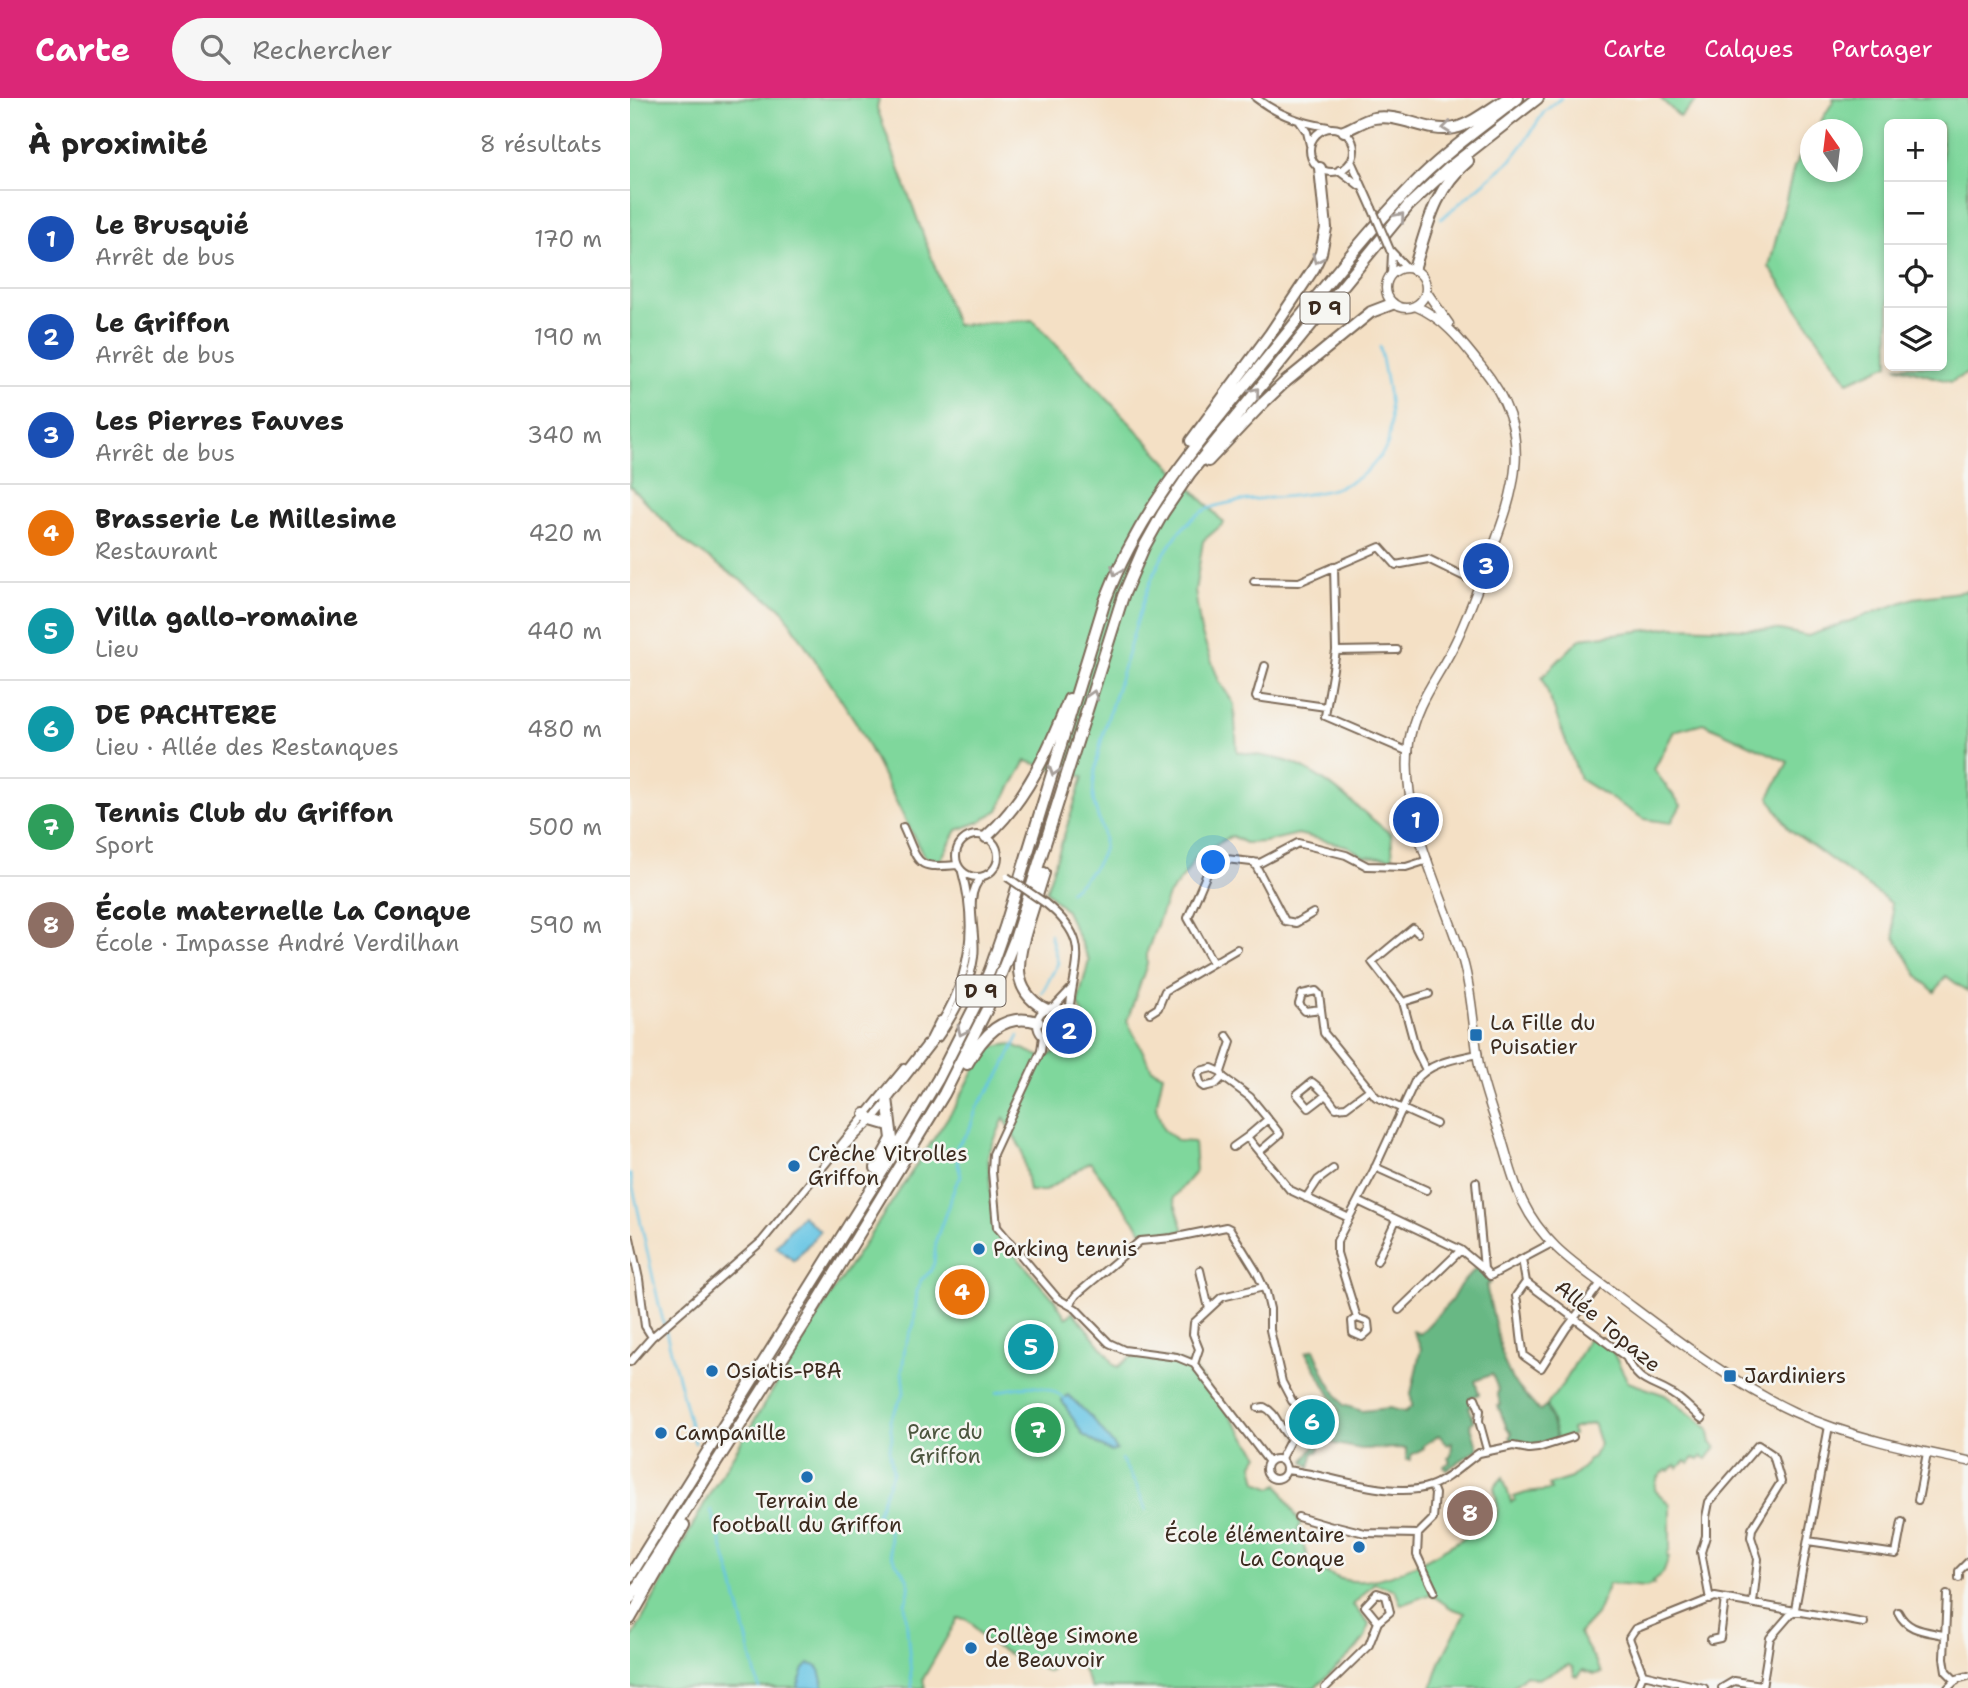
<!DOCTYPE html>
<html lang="fr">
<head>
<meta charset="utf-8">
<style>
  :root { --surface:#fff; --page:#f6f6f6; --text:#222; --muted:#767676; --line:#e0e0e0; --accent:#db2777 }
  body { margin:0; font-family:"Shantell Sans",sans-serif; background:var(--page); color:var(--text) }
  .controls { position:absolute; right:21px; top:21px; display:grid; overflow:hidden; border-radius:10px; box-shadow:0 4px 10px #0003 }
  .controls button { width:63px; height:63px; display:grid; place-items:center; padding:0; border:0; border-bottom:2px solid var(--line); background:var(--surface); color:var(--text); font:35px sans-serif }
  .compass { position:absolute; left:1170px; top:21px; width:63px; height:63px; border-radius:50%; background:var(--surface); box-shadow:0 4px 10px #0003; rotate:346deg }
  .you { position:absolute; left:584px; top:765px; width:24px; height:24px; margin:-18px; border:5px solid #fff; border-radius:50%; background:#1a73e8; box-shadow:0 0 0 10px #1a73e833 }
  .badge { display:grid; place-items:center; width:46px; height:46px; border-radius:50%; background:var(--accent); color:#fff; font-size:23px; font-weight:700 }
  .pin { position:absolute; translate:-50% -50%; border:4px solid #fff; box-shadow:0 2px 7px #0006 }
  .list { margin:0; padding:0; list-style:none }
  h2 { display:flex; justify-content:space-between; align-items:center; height:91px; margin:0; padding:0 28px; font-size:30px }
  h2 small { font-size:23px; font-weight:400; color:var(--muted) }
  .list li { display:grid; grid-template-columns:46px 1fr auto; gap:21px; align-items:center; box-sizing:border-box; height:98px; padding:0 28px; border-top:2px solid var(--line) }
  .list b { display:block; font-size:26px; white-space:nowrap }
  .list p { margin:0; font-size:23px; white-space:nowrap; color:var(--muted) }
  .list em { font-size:23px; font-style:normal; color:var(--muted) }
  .icon { flex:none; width:38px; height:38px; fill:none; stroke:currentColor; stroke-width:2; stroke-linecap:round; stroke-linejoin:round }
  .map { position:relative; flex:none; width:1338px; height:1590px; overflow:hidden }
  header { display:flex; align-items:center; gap:42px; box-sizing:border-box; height:98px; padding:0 35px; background:var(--accent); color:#fff }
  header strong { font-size:33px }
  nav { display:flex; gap:38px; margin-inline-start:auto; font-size:24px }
  .search { width:490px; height:63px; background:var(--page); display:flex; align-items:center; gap:18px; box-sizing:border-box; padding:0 24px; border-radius:38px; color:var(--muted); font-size:26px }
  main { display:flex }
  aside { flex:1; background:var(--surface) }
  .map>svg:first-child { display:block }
  .green { fill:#7fd79c; stroke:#5d805d; stroke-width:2 }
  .forest { fill:#67b884; stroke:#517151; stroke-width:2 }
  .water { fill:#66c5e4; stroke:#507881; stroke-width:2 }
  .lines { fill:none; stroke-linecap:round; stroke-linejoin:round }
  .stream { stroke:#66c5e4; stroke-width:2.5 }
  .minor-casing { stroke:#7c6a58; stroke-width:10 }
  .tertiary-casing { stroke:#7c6a58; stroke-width:11 }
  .trunk-casing { stroke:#7c6a58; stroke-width:14 }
  .minor { stroke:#fff; stroke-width:6 }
  .tertiary { stroke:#fff; stroke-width:8 }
  .trunk { stroke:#fff; stroke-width:10 }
  .minor-bridge-casing { stroke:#7c6a58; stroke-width:10; stroke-linecap:butt }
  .minor-bridge { stroke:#fff; stroke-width:6 }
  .oneway { stroke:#a79f9a }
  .poi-dot { fill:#1f6fb2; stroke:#f6f6f2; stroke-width:2.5 }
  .labels { text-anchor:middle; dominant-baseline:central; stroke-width:5; stroke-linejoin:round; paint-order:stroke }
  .shield { fill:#f6f6f2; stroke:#73675e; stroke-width:2 }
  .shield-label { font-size:19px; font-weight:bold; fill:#3b2a1e }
  .poi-label { font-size:21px; fill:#3b2a1e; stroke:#f6f6f2; text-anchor:start }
  .street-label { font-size:21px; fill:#3b2a1e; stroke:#f6f6f2 }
  .park-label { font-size:21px; fill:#4c553e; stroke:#f6f6f2 }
</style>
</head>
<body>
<header>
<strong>Carte</strong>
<div class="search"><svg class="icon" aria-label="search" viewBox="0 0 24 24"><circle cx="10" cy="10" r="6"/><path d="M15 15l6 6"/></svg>Rechercher</div>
<nav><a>Carte</a><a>Calques</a><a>Partager</a></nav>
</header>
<main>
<aside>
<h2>À proximité<small>8 résultats</small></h2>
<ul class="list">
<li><span class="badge" style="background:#1a4fb4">1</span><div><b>Le Brusquié</b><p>Arrêt de bus</p></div><em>170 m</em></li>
<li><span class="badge" style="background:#1a4fb4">2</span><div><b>Le Griffon</b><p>Arrêt de bus</p></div><em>190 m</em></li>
<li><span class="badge" style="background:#1a4fb4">3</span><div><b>Les Pierres Fauves</b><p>Arrêt de bus</p></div><em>340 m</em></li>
<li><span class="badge" style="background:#e8710a">4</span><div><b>Brasserie Le Millesime</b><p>Restaurant</p></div><em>420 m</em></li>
<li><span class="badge" style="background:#0f9aa8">5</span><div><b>Villa gallo-romaine</b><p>Lieu</p></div><em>440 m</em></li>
<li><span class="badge" style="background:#0f9aa8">6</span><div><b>DE PACHTERE</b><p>Lieu · Allée des Restanques</p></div><em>480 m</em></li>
<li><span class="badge" style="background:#2e9e5b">7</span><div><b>Tennis Club du Griffon</b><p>Sport</p></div><em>500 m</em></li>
<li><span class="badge" style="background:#8d6e63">8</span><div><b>École maternelle La Conque</b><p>École · Impasse André Verdilhan</p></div><em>590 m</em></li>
</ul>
</aside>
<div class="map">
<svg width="1338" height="1590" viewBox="0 0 1338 1590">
  <rect width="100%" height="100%" fill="#f6f6f2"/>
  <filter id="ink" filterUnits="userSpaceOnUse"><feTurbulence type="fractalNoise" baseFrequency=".0143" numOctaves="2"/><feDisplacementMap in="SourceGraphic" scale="14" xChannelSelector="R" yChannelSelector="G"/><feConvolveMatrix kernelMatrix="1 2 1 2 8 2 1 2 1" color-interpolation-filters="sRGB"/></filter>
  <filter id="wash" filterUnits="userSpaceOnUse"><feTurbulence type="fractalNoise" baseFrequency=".00686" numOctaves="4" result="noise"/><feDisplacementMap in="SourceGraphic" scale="28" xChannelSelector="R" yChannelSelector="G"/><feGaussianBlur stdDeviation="1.57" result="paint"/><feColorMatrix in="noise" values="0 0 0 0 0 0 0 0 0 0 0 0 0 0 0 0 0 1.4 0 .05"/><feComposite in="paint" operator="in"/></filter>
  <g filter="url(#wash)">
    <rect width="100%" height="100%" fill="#f4e0c5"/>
    <path class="green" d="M0,0H249L247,10L326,227L403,222L594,425L573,443L565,493L571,534L589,583L604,606L607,654C625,657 648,659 665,666C702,683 729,712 761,736L763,760L734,758L717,748L668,736L634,744L615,745L602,738L568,756L555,777L538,797L517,854V866L497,923L522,971L533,976L526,1009L533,1031L548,1043L564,1044L566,1073L543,1100L554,1133L515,1137L460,1064L415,1093H399L392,1052L374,1020L358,1057L363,1129L371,1141L424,1201L436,1220L443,1214L479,1258L484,1267L488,1269L500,1259L546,1262L562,1268L629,1357L623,1366L627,1384L642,1390L648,1386L670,1425L668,1434L681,1467C691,1471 701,1478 711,1481C758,1495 826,1442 866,1421L868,1409L864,1389L873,1379L881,1404L885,1402L884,1399L896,1395L921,1392L919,1387L941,1380L957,1366V1363L962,1360L970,1346L963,1325L942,1331L943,1337L927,1341L917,1307L937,1280L960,1237L982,1252L998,1284L1035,1297L1078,1330L1081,1345L1086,1349L1077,1361L1072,1358L1069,1362L1064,1360L1059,1366L1055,1363L1048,1370L1046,1367L1039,1373L1037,1372C1028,1377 1026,1382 1025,1392L1040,1407V1449L1037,1458L1039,1459L1033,1475L1023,1484L1024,1486L1016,1489L979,1486L966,1517L949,1535L972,1575L964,1576L953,1572L948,1578L944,1577L943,1570L939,1567L908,1581L896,1577L882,1590H802L811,1562L835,1515L821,1510L800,1496L771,1507L765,1492L744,1485L723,1507L739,1526L735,1540L727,1550L685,1590H461L448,1560C433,1557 428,1564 418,1574C399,1564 375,1556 357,1544C346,1536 345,1520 328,1520L293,1581L295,1590H0V1544L79,1397L203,1193L326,1007L356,950L381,946L414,960L443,944L453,917L448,904L459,862L436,813L416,793L453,679L396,663L368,712L349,724L327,732L310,763H300L293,757L227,626L151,510L55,444L0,388Z
      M1030,0H1069L1050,19Z
      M1203,0H1338V275L1321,284L1266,268H1312V26H1259V266L1218,284L1139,169L1164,69L1180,41L1181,74H1223V32L1186,31L1204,2Z
      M1338,493V894L1316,878L1305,894L1290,881L1265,840L1261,805L1159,731L1139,699L1158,664L1073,625L1044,633L1024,672L1051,707L1041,725L1014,721L950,681L912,579L951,540L1043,529L1150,532L1178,538L1284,500Z"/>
    <path class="forest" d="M847,1169L853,1172L860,1185L857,1187V1192L874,1264L882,1282L909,1313L917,1307L927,1341L898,1348L882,1345L880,1338L882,1335L877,1330L868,1308L871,1307L867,1295L869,1293L862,1276L845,1283L849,1296L840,1300L843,1307L839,1309L844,1323L840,1326L848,1351L816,1372L814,1368L820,1364L818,1360L821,1358L822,1345L817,1347L809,1337L793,1348L794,1350L781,1357V1362H776V1350L731,1351L691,1343L688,1354H684L680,1369L674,1363L709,1312L676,1254L684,1251L698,1283L713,1307L732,1313L759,1310L775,1314L782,1308L781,1296L791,1250L783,1233L790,1236L821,1203L830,1187Z"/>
    <path class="water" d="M172,1117L190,1133L164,1163L146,1148Z
      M438,1297L463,1321L487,1352L481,1354L453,1337L432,1303Z
      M179,1566L188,1568L194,1590H167L174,1571Z"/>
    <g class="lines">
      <path class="stream" d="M811,121L881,62L894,45L914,14L931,0
        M440,793C452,784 469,767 473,752C478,734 462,713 463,695C465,652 481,611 493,571C505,532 514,491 534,456C545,438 562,415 583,409C635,392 711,410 747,362C752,356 757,351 758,344C765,314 755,280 750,249
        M412,895L428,865L420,836
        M0,1076L30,1211L65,1345
        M367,1294C391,1288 416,1283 436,1302
        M491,1361L506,1387L516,1412
        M81,1412L101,1477L129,1590
        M282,1590L275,1505C287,1478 271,1477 261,1456C258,1449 261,1441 259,1434C256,1427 250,1422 247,1415L263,1374L259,1351L262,1341L260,1322L274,1295L272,1273L275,1248L284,1226L287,1193L291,1182L300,1174L304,1165L306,1142L326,1086L331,1079L326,1057L327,1048L339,1033L347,1009L369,978L389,938"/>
    </g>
  </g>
  <g filter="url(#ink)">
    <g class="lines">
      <g class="minor-casing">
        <path id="minor" d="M626,0C648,17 671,25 698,29
          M670,24L677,34L680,47
          M680 52a22 22 0 1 1 44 0a22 22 0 1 1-44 0Z
          M721,63L742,110
          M709,72L730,88
          M760,152L777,170
          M761,177L762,155
          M704,468L706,553L695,618L779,654
          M624,483L669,484L750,449L766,467L798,461L837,480L844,479L851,482
          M706,553L767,552
          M635,568L626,599L696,609
          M273,729C290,766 284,771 327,767
          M326 758a21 21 0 1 1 42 0a21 21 0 1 1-42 0Z
          M624,764L655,823L666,825L683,815
          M415,805C466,846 442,865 439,918
          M583,865L607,851
          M773,904L742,864L783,830L788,835
          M424,909L441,891
          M407 926a17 17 0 1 1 34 0a17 17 0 1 1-34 0Z
          M691,911L675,913L669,906L672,896L686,893L689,896L694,935L746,999L806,1026
          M520,915L528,910L535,893L583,865L558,820L579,771L596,761L630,765L668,745L716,757L737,768L776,769L798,762
          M310,926C340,879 347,828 332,774
          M413,938L411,953L363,1056L362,1074L367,1129L427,1200L446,1211L479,1245L494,1252L547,1259L564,1266L639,1364
          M597,938L601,944L591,974L593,979L620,999L638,1021
          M308,940C325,916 340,888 344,859C348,834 332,798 352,779
          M796,972L786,952L773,904L799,896
          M591,974L582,970L570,973L568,977L571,987L574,989L586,986L593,979
          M696,997L679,1010L667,996L682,984C692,991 699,1000 706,1010L716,1009L739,992
          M603,1049L617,1039
          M212,1051L242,1022L258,1003
          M629,1054L650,1036L638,1021L617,1039L660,1092L719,1120
          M745,1069L796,1092
          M846,1084L854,1171L860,1178L920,1146
          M676,1100L688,1082L703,1071
          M728,1103L831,1152L769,1212
          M0,1140L9,1181L15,1228L22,1239
          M831,1152L854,1171
          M892,1161L896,1184L886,1198C890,1219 890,1238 894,1258L911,1270L936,1231L971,1185
          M747,1163L766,1122
          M570,1172L579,1211
          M896,1184L996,1259C1010,1287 1018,1282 1042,1296C1053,1302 1062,1313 1072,1321
          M439,1207L446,1197L510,1143L542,1140L596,1129L600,1131L626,1173L636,1194L640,1211V1232L652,1284L662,1303L667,1307L671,1328L664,1335L650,1362
          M727,1220L738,1224L739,1233L732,1239L723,1235L722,1223L727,1220L707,1155V1143L744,1072L785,983C800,964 825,961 848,956
          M0,1264L22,1239L132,1143L274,970
          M564,1266L569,1251L563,1236L564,1225L592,1199L634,1189
          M845,1300L850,1312L849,1323L857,1352
          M628,1310L634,1309C648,1315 648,1331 661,1341
          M636 1371a10 10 0 1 1 20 0a10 10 0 1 1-20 0Z
          M656,1372C697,1376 761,1402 800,1388C818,1382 834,1365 849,1355L883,1348L899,1351L908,1350L943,1339
          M802,1388L805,1396L803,1421L788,1436L787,1457L804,1493
          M1288,1402L1297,1355
          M668,1419L702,1429L707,1428L735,1435L788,1436
          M1178,1443L1266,1456L1272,1424
          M1329,1480V1473L1338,1464
          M1317,1497L1314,1560L1316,1573L1326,1583
          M1080,1502L1071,1454L1076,1438V1419L1079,1404L1128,1347L1143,1357L1151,1384L1122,1431L1121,1439L1128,1461L1123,1505
          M1268,1514C1277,1533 1295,1533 1314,1537
          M1081,1542L1090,1540L1095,1501
          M695,1590L739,1547L748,1524L760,1514L756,1498L747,1495L735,1508L748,1524
          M1007,1590L1013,1576
          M1074,1590L1013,1576L999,1540L1005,1531L1085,1499L1234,1525
          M1092,1590L1104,1583L1132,1587
          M1132,1590L1140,1540L1165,1511L1199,1328
          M1318,1590L1327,1581L1338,1578"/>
      </g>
      <g class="tertiary-casing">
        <path id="tertiary" d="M756 190a20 20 0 1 1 40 0a20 20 0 1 1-40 0Z
          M796,193L819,226
          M785,208C814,220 832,244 851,268C907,337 885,392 857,466C847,492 838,518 826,543C809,579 785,604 779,645C769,719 813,794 833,863C843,898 843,932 849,967C854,992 863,1016 871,1039C878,1061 883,1084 893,1104C915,1149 949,1168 988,1198C1044,1240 1100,1284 1164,1314C1219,1339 1279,1351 1338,1363"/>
      </g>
      <g class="trunk-casing">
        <path id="trunk" d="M714,33C724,29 734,22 744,20C772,15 797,36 825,30C844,25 861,10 878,0
          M784,171C797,131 803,92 838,63
          M561,343L640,236L684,170L691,155L696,130L690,70
          M578,363L633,305L654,285L741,214L762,206
          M356,739C397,702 419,651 439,601
          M414,775C409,791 404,807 399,823C389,857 377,890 415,911
          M337,966C352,939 373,913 408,924
          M235,1016L242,1022L259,1027
          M246,1070L262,1041L257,1000L302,942L311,924
          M179,1218L314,996L357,911L385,841L493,498L514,449L533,415L560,375L779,107L820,69L908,0
          M0,1478L270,1045L308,981L345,908L360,872L375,829L475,503C509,413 568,344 629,270C679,209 727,145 782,88C814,55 853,28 888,0
          M0,1500L182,1214
          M0,1521L54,1427"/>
      </g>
      <use href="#minor" class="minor"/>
      <use href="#tertiary" class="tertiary"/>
      <use href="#trunk" class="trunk"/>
      <g class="minor-bridge-casing">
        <path id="minor-bridge" d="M742,110L760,152
          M377,779L415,805"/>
      </g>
      <use href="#minor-bridge" class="minor-bridge"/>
    </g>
    <defs><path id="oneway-chevron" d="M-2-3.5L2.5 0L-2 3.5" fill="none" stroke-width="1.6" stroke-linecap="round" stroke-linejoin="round" transform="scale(1.75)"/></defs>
    <g class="oneway">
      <use href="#oneway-chevron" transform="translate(817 30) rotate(174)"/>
      <use href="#oneway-chevron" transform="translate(770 119) rotate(-50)"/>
      <use href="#oneway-chevron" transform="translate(687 161) rotate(114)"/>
      <use href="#oneway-chevron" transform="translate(625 294) rotate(-51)"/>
      <use href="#oneway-chevron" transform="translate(486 473) rotate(112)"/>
      <use href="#oneway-chevron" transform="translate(463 597) rotate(-73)"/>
      <use href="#oneway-chevron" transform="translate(424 673) rotate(107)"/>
      <use href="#oneway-chevron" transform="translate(332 933) rotate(116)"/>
    </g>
  </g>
  <g class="poi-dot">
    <rect x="839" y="930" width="14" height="14" rx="3.5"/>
    <circle cx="164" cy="1068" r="7"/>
    <circle cx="349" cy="1151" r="7"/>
    <circle cx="82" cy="1273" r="7"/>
    <rect x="1093" y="1271" width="14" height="14" rx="3.5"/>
    <circle cx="31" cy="1335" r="7"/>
    <circle cx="177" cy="1379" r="7"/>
    <circle cx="729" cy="1449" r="7"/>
    <circle cx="341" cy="1550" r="7"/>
  </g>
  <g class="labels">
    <g class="shield">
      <rect x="670.5" y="194.5" width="49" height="31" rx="5"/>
      <rect x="326.5" y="877.5" width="49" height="31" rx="5"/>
    </g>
    <g class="shield-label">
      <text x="695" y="210">D 9</text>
      <text x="351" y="893">D 9</text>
    </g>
    <g class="poi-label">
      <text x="860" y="925">La Fille du<tspan x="860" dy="24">Puisatier</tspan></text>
      <text x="178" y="1056">Crèche Vitrolles<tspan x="178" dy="24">Griffon</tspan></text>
      <text x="363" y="1151">Parking tennis</text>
      <text x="96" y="1273">Osiatis-PBA</text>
      <text x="1114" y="1278">Jardiniers</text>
      <text x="45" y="1335">Campanille</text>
      <text x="177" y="1403" text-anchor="middle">Terrain de<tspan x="177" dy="24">football du Griffon</tspan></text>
      <text x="715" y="1437" text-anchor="end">École élémentaire<tspan x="715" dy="24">La Conque</tspan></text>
      <text x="355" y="1538">Collège Simone<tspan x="355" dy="24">de Beauvoir</tspan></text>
    </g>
    <g class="street-label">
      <text transform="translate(978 1228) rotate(40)">Allée Topaze</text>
    </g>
    <g class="park-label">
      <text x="315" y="1334">Parc du<tspan x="315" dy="24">Griffon</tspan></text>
    </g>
  </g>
</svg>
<div class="controls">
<button>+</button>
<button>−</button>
<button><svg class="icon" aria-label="locate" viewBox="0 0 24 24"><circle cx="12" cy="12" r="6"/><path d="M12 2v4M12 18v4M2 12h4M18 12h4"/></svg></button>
<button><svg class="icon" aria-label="layers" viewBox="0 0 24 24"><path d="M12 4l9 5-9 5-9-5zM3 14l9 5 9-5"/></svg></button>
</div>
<svg class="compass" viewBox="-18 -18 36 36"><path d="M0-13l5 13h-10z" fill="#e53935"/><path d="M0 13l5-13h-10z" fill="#767676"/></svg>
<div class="you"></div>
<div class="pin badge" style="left:786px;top:722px;background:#1a4fb4">1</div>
<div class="pin badge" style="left:439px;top:933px;background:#1a4fb4">2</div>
<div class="pin badge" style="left:856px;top:468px;background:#1a4fb4">3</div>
<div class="pin badge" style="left:332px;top:1194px;background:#e8710a">4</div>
<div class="pin badge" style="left:401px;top:1249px;background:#0f9aa8">5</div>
<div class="pin badge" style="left:682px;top:1324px;background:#0f9aa8">6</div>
<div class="pin badge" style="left:408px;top:1332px;background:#2e9e5b">7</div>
<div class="pin badge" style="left:840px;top:1415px;background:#8d6e63">8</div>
</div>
</main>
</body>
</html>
